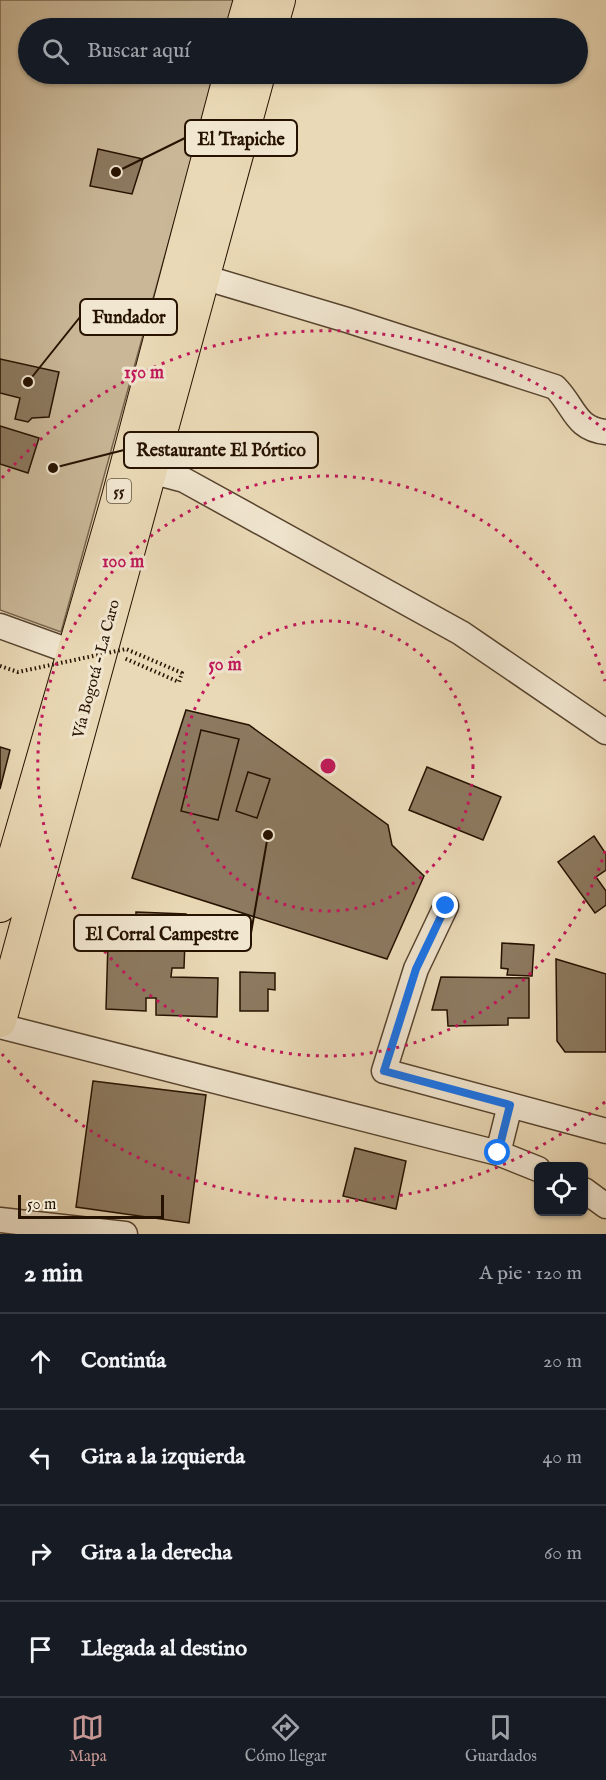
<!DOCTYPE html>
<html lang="es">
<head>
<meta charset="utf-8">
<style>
  :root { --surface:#171b24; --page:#242831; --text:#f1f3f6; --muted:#9ea1a6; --line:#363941; --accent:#c59692 }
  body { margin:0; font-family:"IM FELL English",serif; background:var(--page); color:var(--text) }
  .controls { position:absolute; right:18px; bottom:18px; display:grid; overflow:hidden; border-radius:9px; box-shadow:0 2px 4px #0004 }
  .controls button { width:54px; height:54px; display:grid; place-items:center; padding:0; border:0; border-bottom:2px solid var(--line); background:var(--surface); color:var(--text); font:30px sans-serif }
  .scale { position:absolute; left:18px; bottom:15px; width:146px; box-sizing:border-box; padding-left:6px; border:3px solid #261200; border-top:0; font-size:16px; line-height:21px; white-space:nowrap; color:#261200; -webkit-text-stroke:4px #f1e6d0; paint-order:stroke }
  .stop { position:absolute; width:18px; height:18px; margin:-14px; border:4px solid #1a73e8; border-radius:50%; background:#fff }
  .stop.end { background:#1a73e8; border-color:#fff; box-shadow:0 2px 6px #0008 }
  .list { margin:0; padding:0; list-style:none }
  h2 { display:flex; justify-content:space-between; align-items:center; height:78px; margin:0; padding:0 24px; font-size:26px }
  h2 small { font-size:20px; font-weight:400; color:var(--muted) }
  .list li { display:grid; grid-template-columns:39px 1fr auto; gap:18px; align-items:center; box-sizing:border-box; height:96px; padding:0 24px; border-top:2px solid var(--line) }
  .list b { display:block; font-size:22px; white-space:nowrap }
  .list em { font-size:20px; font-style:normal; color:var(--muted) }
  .icon { flex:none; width:33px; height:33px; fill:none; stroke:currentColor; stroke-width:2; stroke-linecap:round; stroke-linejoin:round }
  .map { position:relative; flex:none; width:606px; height:1234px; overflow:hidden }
  .search { position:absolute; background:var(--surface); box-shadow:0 2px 4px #0004; left:18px; right:18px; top:18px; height:66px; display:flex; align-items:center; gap:15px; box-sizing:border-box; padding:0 21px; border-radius:33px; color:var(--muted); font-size:22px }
  .sheet { height:462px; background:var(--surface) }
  nav { display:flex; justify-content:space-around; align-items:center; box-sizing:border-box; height:84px; border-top:2px solid var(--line); background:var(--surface); font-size:16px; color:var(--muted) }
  nav a { display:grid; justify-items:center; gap:3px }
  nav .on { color:var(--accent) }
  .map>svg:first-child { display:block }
  .green { fill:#c9b797; stroke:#78644c; stroke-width:1.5 }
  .building { fill:#8c795f; stroke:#261200; stroke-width:1.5 }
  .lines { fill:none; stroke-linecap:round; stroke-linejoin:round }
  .minor-casing { stroke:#57442e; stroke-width:27 }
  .major-casing { stroke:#261200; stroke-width:34 }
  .minor { stroke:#f1e6d0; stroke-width:24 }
  .major { stroke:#ead9b6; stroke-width:32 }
  .path-bridge { stroke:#261200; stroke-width:4; stroke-dasharray:1.5 3; stroke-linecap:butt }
  .route { stroke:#1a73e8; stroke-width:8 }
  .ring { fill:none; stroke:#c2185b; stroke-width:3; stroke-dasharray:3 6 }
  .labels { text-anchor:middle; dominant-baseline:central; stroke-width:6; stroke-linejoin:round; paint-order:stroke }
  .shield { fill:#f1e6d0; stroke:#63523e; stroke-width:1.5 }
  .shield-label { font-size:15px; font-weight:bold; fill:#261200 }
  .street-label { font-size:16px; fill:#261200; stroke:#f1e6d0 }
  .centre { fill:#c2185b; stroke:#f1e6d0; stroke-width:3 }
  .ring-label { font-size:18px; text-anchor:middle; font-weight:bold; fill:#c2185b; stroke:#f1e6d0; stroke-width:6; stroke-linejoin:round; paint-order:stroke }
  .leader { fill:none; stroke:#261200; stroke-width:2 }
  .callout-dot { fill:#261200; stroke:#f1e6d0; stroke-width:2 }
  .callout { fill:#f1e6d0; stroke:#261200; stroke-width:2 }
  .callout-label { font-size:18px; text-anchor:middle; font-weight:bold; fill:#261200 }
</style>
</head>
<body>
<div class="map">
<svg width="606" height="1234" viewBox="0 0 606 1234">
  <rect width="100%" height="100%" fill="#ead9b6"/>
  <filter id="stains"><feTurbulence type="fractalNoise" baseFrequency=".00333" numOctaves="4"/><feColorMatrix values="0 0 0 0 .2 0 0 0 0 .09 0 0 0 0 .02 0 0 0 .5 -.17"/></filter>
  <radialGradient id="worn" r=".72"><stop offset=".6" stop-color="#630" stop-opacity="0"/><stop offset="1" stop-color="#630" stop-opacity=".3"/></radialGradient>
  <path class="green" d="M0,0H234L227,28H28V74H215L61,632L0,610Z"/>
  <path class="building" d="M98,149L143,159L132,194L90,186Z
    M0,359L59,372L49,417L32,418L28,422L15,419L20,398L0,393Z
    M0,426L39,438L28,473L0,464Z
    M186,710L249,725L388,825L392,845L424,876L387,959L132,878Z
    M201,730L239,739L218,820L181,811Z
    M0,747L10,750L0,789Z
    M427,767L501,797L483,840L409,810Z
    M248,772L270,779L257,818L236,811Z
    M594,836L606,854V870L596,877L606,891V905L595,913L558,862Z
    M136,912L186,914L184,968H172L171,977L218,978L217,1017L156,1015V998H146V1011L106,1009L108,942H118L117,951H135Z
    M502,943L534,945L532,976L507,975L508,969L501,968Z
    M556,959L606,974V1052H565L557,1041Z
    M240,972L275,973V990L268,989V1011H240Z
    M441,977L529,978V1018H508V1025L448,1026L447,1010H432Z
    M93,1081L206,1095L189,1223L76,1207Z
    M355,1148L406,1161L396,1209L343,1196Z"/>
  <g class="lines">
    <g class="minor-casing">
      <path id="minor" d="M203,277L347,320L555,387C575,407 575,429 606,432
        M150,471L184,480L461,633L606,732
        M0,626L72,652
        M446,906L416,969L384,1071L606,1131
        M0,1026L498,1153L538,1169
        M498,1153L510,1105
        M584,1190L606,1206
        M0,1220L125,1234"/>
    </g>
    <g class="major-casing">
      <path id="major" d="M242,28L250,0
        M271,28L279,0
        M0,906L117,501L230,74
        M0,1021L259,74"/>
    </g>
    <use href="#minor" class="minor"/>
    <use href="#major" class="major"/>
    <path class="path-bridge" d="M0,666L18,672L126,649L182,673L179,682L124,658"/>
  </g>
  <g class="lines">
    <path class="route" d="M446,906L416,969L384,1071L510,1105L498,1153"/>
  </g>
  <g class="ring">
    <circle cx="328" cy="766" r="145"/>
    <path d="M605 851A290 290 0 1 1 605 681"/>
    <path d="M605 1102A435 435 0 0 1 2 1054M2 478A435 435 0 0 1 605 430"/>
  </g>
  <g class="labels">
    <rect class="shield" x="107" y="479" width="24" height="24" rx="4.5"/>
    <g class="shield-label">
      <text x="119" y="491">55</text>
    </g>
    <g class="street-label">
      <text transform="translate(97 669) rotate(-75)">Vía Bogotá - La Caro</text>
    </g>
  </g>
  <circle cx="328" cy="766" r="9" class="centre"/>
  <g class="ring-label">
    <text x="144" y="378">150 m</text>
    <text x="123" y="567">100 m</text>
    <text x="225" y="670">50 m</text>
  </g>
  <path class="leader" d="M116 172L185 138M28 382L80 317M53 468L124 450M268 835L251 933"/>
  <g class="callout-dot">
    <circle cx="116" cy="172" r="6"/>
    <circle cx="28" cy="382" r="6"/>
    <circle cx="53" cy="468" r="6"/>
    <circle cx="268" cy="835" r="6"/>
  </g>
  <g class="callout">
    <rect x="185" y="120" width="112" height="36" rx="6"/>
    <rect x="80" y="299" width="97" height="36" rx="6"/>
    <rect x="124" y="432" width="194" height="36" rx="6"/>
    <rect x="74" y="915" width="177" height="36" rx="6"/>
  </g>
  <g class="callout-label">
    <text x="241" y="145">El Trapiche</text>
    <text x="129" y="323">Fundador</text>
    <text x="221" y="456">Restaurante El Pórtico</text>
    <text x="162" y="940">El Corral Campestre</text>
  </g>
  <rect width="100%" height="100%" filter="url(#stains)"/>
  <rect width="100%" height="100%" fill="url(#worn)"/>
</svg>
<div class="controls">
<button><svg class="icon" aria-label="locate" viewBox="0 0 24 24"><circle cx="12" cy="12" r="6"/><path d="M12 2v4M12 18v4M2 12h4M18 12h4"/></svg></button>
</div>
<div class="scale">50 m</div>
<div class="stop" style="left:498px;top:1153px"></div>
<div class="stop end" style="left:446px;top:906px"></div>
<div class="search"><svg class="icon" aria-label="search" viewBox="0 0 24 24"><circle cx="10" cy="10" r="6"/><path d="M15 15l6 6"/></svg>Buscar aquí</div>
</div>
<section class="sheet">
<h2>2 min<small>A pie · 120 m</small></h2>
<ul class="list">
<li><svg class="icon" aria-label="ahead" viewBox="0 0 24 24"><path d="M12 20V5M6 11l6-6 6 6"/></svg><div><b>Continúa</b></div><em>20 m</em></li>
<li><svg class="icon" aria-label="left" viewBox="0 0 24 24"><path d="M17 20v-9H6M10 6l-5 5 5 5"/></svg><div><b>Gira a la izquierda</b></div><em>40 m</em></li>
<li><svg class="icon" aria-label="right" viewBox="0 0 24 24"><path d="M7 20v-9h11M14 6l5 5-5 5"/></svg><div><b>Gira a la derecha</b></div><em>60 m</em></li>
<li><svg class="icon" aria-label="arrive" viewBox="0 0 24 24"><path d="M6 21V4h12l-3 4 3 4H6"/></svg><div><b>Llegada al destino</b></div></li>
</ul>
</section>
<nav>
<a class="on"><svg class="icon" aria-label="map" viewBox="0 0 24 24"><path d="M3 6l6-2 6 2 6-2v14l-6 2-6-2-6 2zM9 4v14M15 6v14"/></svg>Mapa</a>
<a><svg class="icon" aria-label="directions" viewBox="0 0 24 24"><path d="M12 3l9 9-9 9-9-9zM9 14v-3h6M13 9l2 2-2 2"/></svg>Cómo llegar</a>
<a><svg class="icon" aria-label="saved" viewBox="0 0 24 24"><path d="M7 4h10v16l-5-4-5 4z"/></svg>Guardados</a>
</nav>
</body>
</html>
